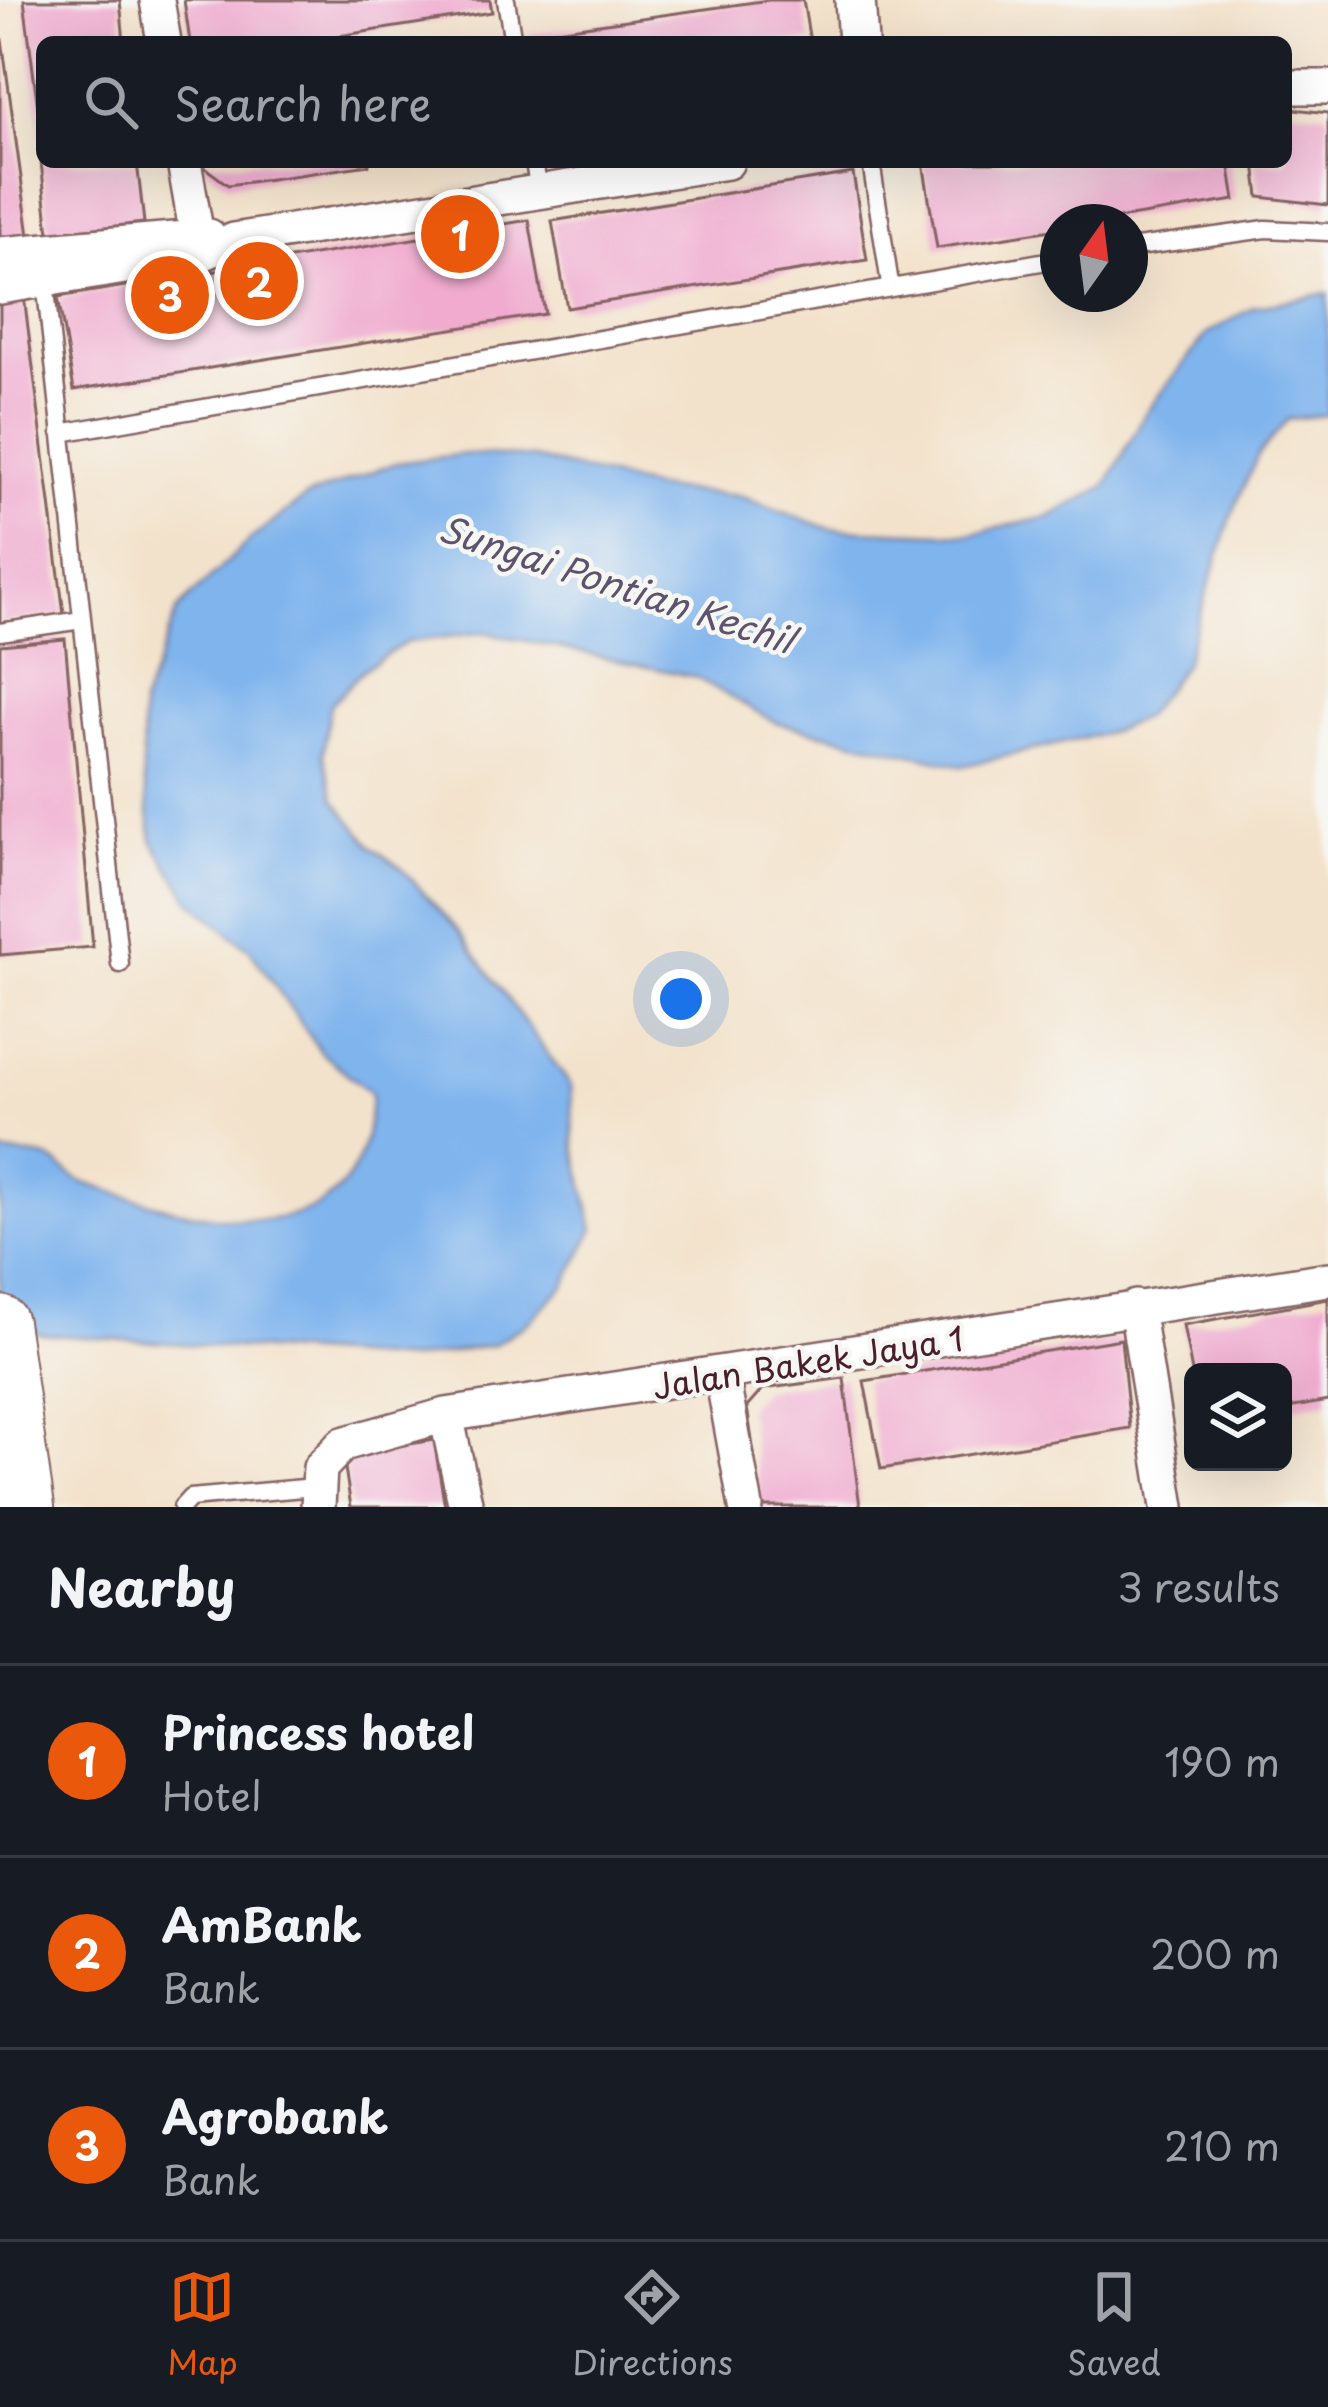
<!DOCTYPE html>
<html lang="en">
<head>
<meta charset="utf-8">
<style>
  :root { --surface:#171b24; --page:#242831; --text:#f1f3f6; --muted:#9ea1a6; --line:#363941; --accent:#ea580c }
  body { margin:0; font-family:"Playpen Sans",sans-serif; background:var(--page); color:var(--text) }
  .controls { position:absolute; right:36px; bottom:36px; display:grid; overflow:hidden; border-radius:18px; box-shadow:0 12px 48px #0002 }
  .controls button { width:108px; height:108px; display:grid; place-items:center; padding:0; border:0; border-bottom:3px solid var(--line); background:var(--surface); color:var(--text); font:60px sans-serif }
  .compass { position:absolute; left:1040px; top:204px; width:108px; height:108px; border-radius:50%; background:var(--surface); box-shadow:0 12px 48px #0002; rotate:14deg }
  .you { position:absolute; left:681px; top:999px; width:42px; height:42px; margin:-30px; border:9px solid #fff; border-radius:50%; background:#1a73e8; box-shadow:0 0 0 18px #1a73e833 }
  .badge { display:grid; place-items:center; width:78px; height:78px; border-radius:50%; background:var(--accent); color:#fff; font-size:39px; font-weight:700 }
  .pin { position:absolute; translate:-50% -50%; border:6px solid #fff; box-shadow:0 3px 12px #0006 }
  .list { margin:0; padding:0; list-style:none }
  h2 { display:flex; justify-content:space-between; align-items:center; height:156px; margin:0; padding:0 48px; font-size:51px }
  h2 small { font-size:39px; font-weight:400; color:var(--muted) }
  .list li { display:grid; grid-template-columns:78px 1fr auto; gap:36px; align-items:center; box-sizing:border-box; height:192px; padding:0 48px; border-top:3px solid var(--line) }
  .list b { display:block; font-size:45px; white-space:nowrap }
  .list p { margin:0; font-size:39px; white-space:nowrap; color:var(--muted) }
  .list em { font-size:39px; font-style:normal; color:var(--muted) }
  .icon { flex:none; width:66px; height:66px; fill:none; stroke:currentColor; stroke-width:2; stroke-linecap:round; stroke-linejoin:round }
  .map { position:relative; flex:none; width:1328px; height:1507px; overflow:hidden }
  .search { position:absolute; background:var(--surface); box-shadow:0 12px 48px #0002; left:36px; right:36px; top:36px; height:132px; display:flex; align-items:center; gap:30px; box-sizing:border-box; padding:0 42px; border-radius:18px; color:var(--muted); font-size:45px }
  .sheet { height:732px; background:var(--surface) }
  nav { display:flex; justify-content:space-around; align-items:center; box-sizing:border-box; height:168px; border-top:3px solid var(--line); background:var(--surface); font-size:33px; color:var(--muted) }
  nav a { display:grid; justify-items:center; gap:6px }
  nav .on { color:var(--accent) }
  .map>svg:first-child { display:block }
  .water { fill:#7fb4ed; stroke:#646a8c; stroke-width:3 }
  .building { fill:#f0abcf }
  .lines { fill:none; stroke-linecap:round; stroke-linejoin:round }
  .service-casing { stroke:#856363; stroke-width:21 }
  .minor-casing { stroke:#856363; stroke-width:38 }
  .tertiary-casing { stroke:#856363; stroke-width:44 }
  .trunk-casing { stroke:#856363; stroke-width:58 }
  .service { stroke:#fff; stroke-width:16 }
  .minor { stroke:#fff; stroke-width:33 }
  .tertiary { stroke:#fff; stroke-width:39 }
  .trunk { stroke:#fff; stroke-width:54 }
  .labels { text-anchor:middle; dominant-baseline:central; stroke-width:9; stroke-linejoin:round; paint-order:stroke }
  .street-label { font-size:33px; fill:#4a1f2b; stroke:#f6f6f2 }
  .water-label { font-size:36px; font-style:italic; fill:#5d536f; stroke:#f6f6f2 }
</style>
</head>
<body>
<div class="map">
<svg width="1328" height="1507" viewBox="0 0 1328 1507">
  <rect width="100%" height="100%" fill="#f6f6f2"/>
  <filter id="ink" filterUnits="userSpaceOnUse"><feTurbulence type="fractalNoise" baseFrequency=".00833" numOctaves="2"/><feDisplacementMap in="SourceGraphic" scale="24" xChannelSelector="R" yChannelSelector="G"/><feConvolveMatrix kernelMatrix="1 2 1 2 8 2 1 2 1" color-interpolation-filters="sRGB"/></filter>
  <filter id="wash" filterUnits="userSpaceOnUse"><feTurbulence type="fractalNoise" baseFrequency=".004" numOctaves="4" result="noise"/><feDisplacementMap in="SourceGraphic" scale="48" xChannelSelector="R" yChannelSelector="G"/><feGaussianBlur stdDeviation="2.7" result="paint"/><feColorMatrix in="noise" values="0 0 0 0 0 0 0 0 0 0 0 0 0 0 0 0 0 1.4 0 .05"/><feComposite in="paint" operator="in"/></filter>
  <g filter="url(#wash)">
    <rect width="100%" height="100%" fill="#f3e2cb"/>
    <path class="water" d="M1328,293V415L1288,419L1258,455L1232,514L1184,664L1144,717L1110,732L963,766L775,722L695,677L485,632L407,642L364,669L330,705L323,753L335,800L373,848L401,868L459,932L571,1086L574,1141L594,1230L565,1285L528,1322L493,1345L410,1360L41,1334L0,1319V1153C14,1155 33,1153 47,1158C61,1163 70,1178 85,1183C200,1221 366,1272 371,1093L321,1052L250,950L191,901L153,842L143,772L142,704L178,609L250,540L306,497L396,463L465,454L533,458L653,488L739,496L830,529L970,534L1049,517L1106,486L1146,412L1207,334L1254,307Z"/>
    <g id="blocks">
      <path class="building" d="M24,0H120L124,42H42V140Z
        M184,0H490L492,12L300,42H190Z
        M769,0H803L810,42H530L528,34Z
        M0,25L29,236L0,240Z
        M1286,108L1328,113V205L1259,197L1255,162H1286Z
        M41,162H137L144,223L49,233Z
        M197,162H369V165L228,185Z
        M923,162H1229L1235,200L1099,222H1058V229L937,248Z
        M853,173L867,260L567,308L552,221Z
        M529,220L545,314L74,390L58,297Z
        M24,296L64,615L0,623V299Z
        M65,639L93,947L0,955V645Z
        M1328,1299V1401L1283,1409V1372H1192L1183,1325Z
        M1121,1339L1130,1428L881,1469L864,1381Z
        M844,1378L860,1507H762L747,1407L763,1389Z
        M434,1440L445,1507H351L343,1455Z"/>
    </g>
  </g>
  <g filter="url(#ink)">
    <use href="#blocks" fill-opacity="0" stroke="#856363" stroke-width="3"/>
    <g class="lines">
      <g class="service-casing">
        <path id="service" d="M506,0L513,42
          M534,162L539,192
          M871,162L890,284
          M1130,248L1266,229L1328,232
          M45,281L120,964
          M61,433L1058,259
          M0,632L82,620
          M182,1507L190,1498L315,1487"/>
      </g>
      <g class="minor-casing">
        <path id="minor" d="M157,0L164,42
          M1286,87H1328
          M184,162L200,253
          M0,254L209,236
          M0,287L200,255L234,240L727,162
          M1136,1307L1168,1507
          M722,1376L746,1507
          M446,1415L466,1507
          M318,1507L320,1468L343,1444L446,1415L1328,1279"/>
      </g>
      <g class="tertiary-casing">
        <path id="tertiary" d="M855,0L858,42"/>
      </g>
      <g class="trunk-casing">
        <path id="trunk" d="M0,1323L27,1507"/>
      </g>
      <use href="#service" class="service"/>
      <use href="#minor" class="minor"/>
      <use href="#tertiary" class="tertiary"/>
      <use href="#trunk" class="trunk"/>
    </g>
  </g>
  <g class="labels">
    <g class="street-label">
      <text transform="translate(808 1361) rotate(-9)">Jalan Bakek Jaya 1</text>
    </g>
    <g class="water-label">
      <text transform="translate(617 583) rotate(18)">Sungai Pontian Kechil</text>
    </g>
  </g>
</svg>
<div class="controls">
<button><svg class="icon" aria-label="layers" viewBox="0 0 24 24"><path d="M12 4l9 5-9 5-9-5zM3 14l9 5 9-5"/></svg></button>
</div>
<svg class="compass" viewBox="-18 -18 36 36"><path d="M0-13l5 13h-10z" fill="#e53935"/><path d="M0 13l5-13h-10z" fill="#9ea1a6"/></svg>
<div class="you"></div>
<div class="pin badge" style="left:460px;top:234px">1</div>
<div class="pin badge" style="left:259px;top:281px">2</div>
<div class="pin badge" style="left:170px;top:295px">3</div>
<div class="search"><svg class="icon" aria-label="search" viewBox="0 0 24 24"><circle cx="10" cy="10" r="6"/><path d="M15 15l6 6"/></svg>Search here</div>
</div>
<section class="sheet">
<h2>Nearby<small>3 results</small></h2>
<ul class="list">
<li><span class="badge">1</span><div><b>Princess hotel</b><p>Hotel</p></div><em>190 m</em></li>
<li><span class="badge">2</span><div><b>AmBank</b><p>Bank</p></div><em>200 m</em></li>
<li><span class="badge">3</span><div><b>Agrobank</b><p>Bank</p></div><em>210 m</em></li>
</ul>
</section>
<nav>
<a class="on"><svg class="icon" aria-label="map" viewBox="0 0 24 24"><path d="M3 6l6-2 6 2 6-2v14l-6 2-6-2-6 2zM9 4v14M15 6v14"/></svg>Map</a>
<a><svg class="icon" aria-label="directions" viewBox="0 0 24 24"><path d="M12 3l9 9-9 9-9-9zM9 14v-3h6M13 9l2 2-2 2"/></svg>Directions</a>
<a><svg class="icon" aria-label="saved" viewBox="0 0 24 24"><path d="M7 4h10v16l-5-4-5 4z"/></svg>Saved</a>
</nav>
</body>
</html>
